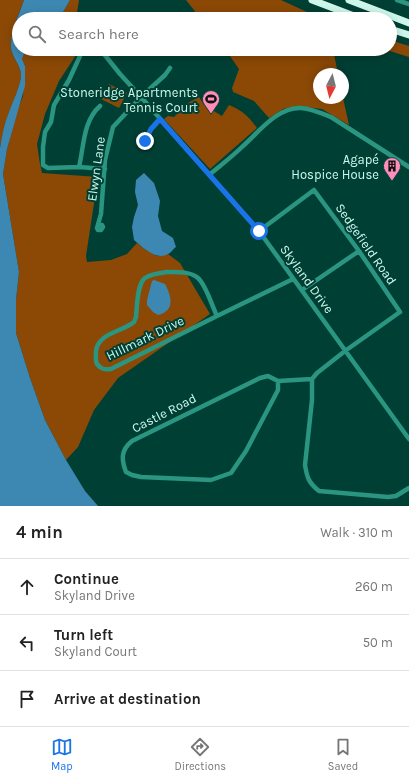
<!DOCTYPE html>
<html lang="en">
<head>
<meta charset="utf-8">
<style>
  :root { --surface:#fff; --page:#f2f2f2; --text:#222; --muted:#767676; --line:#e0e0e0; --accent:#1a73e8 }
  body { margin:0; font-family:Karla,sans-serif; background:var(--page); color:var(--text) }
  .compass { position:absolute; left:313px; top:68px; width:36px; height:36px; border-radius:50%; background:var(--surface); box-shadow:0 2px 10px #0003; rotate:187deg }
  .stop { position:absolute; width:12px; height:12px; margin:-9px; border:3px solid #1a73e8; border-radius:50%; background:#fff }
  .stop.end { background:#1a73e8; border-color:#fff; box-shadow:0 1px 4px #0008 }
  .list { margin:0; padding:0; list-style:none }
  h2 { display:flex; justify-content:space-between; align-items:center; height:52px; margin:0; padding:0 16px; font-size:17px }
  h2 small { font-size:13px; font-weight:400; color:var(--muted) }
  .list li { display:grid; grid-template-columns:26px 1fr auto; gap:12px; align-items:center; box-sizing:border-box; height:56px; padding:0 16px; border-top:1px solid var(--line) }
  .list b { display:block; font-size:15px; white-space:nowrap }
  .list p { margin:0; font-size:13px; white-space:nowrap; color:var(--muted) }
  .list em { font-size:13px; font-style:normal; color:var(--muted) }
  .icon { flex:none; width:22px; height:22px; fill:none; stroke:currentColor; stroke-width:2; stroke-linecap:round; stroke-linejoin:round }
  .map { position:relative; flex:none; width:409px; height:506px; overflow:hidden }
  .search { position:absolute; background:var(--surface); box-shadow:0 2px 10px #0003; left:12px; right:12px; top:12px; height:44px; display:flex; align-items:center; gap:10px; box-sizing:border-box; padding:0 14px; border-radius:22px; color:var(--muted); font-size:15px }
  .sheet { height:220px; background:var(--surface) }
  nav { display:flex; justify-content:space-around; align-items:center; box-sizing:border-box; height:56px; border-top:1px solid var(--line); background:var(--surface); font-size:11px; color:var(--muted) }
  nav a { display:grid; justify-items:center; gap:2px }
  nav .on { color:var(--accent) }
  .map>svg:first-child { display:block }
  .green { fill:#8c4906 }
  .water { fill:#3d88b2 }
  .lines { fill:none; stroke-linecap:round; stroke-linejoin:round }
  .minor { stroke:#2a9580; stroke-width:4.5 }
  .highway { stroke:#cef7eb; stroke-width:7 }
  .route { stroke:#1a73e8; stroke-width:5 }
  .labels { text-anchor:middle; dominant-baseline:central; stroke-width:4; stroke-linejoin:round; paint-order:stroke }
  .poi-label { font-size:13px; fill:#cafaed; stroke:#003f34; text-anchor:end }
  .street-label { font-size:13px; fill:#cafaed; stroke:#003f34 }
</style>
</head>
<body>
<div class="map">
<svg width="409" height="506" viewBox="0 0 409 506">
  <rect width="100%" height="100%" fill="#003f34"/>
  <path class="green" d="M0,0H24C19,14 10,32 11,48C12,58 22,66 21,77C19,90 12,103 8,115C4,126 2,137 0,148Z
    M70,0H79L76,19H59Z
    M186,0H281L307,12L329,19H201Z
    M390,40L409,46V57L383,49H390Z
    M28,49H80L59,81L45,114L37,144L40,164L42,173L98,177L86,256L87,262L111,260L127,254L137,243L146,250L157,256L168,254L180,263L210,314L118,378L94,410L78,447L66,460L45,420L30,378L16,333V300L19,272L3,174L7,149L16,114L23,96L25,66L22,59L26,50Z
    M225,49H333L338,74H319V98H343L349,125L322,109L296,106L283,109L269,118L254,101L233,92L232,88L239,69Z
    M109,84L127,93L119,108L101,99Z
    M199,97L204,105L222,116L229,105C242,110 249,117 257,128L210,169L164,119L168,116L174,117L188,103Z"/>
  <path class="water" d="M24,0H70L59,19H19V49H28L26,50L22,59L25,66V86L7,149L3,174L19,272L16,300V333L30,378L45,420L66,460L85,491L98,506H0V148C2,136 4,124 9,112C13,101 19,89 21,77C22,66 12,58 11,48C10,32 19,15 24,0Z
    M144,173L154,183L160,201L158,216L162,231L173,238L176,247C173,249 171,253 168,254C156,261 142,247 134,240L132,227L134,217L138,205L135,192L136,180Z
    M154,280L165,284C171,295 176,311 158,315L153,312L147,305V300L152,281Z"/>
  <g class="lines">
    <path class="minor" d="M397,0L409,4
      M84,49L80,56L69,80L54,105L51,122L45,132L43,147V165L48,168L79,167C84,146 83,121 100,106
      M100,49L120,74L141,97L259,231L409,439
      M145,141L151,129L160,119
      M79,167L105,169
      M210,174C221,165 233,156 243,146C259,132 277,107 301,108C312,109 321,113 331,117L409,167
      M99,225H102L103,227L101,230H98L97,228L101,214L105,160L113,127L141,97L165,75L170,68
      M259,231L314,190L359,251L400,312L345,351L317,373L312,379L278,381L268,376L260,378L132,441C121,450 121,459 126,472L132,475L141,477L211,480L231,473L246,451L278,390V381
      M167,272C176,272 190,271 198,278C206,285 212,306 217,316L111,369C104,370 101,369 97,364C95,360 96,356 96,351C98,333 122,332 134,322L136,317C137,307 137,284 145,278C151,274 160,273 167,272Z
      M302,290L359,251
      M217,316L293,279
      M312,379V400L305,465C307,478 309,483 319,491L388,497L396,496L409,488"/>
    <path class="highway" d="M312,0L362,19
      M349,0L409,23
      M390,29L409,35"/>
  </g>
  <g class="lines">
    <path class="route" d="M145,141L151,129L160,119L259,231"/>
  </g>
  <defs>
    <g id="stadium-pin" transform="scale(0.9)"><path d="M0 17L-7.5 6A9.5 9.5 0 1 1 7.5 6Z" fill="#ff8eba" stroke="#003f34"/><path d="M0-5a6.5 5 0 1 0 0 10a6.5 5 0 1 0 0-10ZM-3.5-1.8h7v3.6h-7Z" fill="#111"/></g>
    <g id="building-pin" transform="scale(0.9)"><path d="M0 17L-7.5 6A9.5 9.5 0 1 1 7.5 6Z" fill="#ff8eba" stroke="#003f34"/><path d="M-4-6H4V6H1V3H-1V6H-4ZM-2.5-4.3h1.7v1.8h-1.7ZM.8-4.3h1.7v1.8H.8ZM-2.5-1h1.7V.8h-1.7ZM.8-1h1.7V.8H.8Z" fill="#111"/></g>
  </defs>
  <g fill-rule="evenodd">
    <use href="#stadium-pin" x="211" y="99"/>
    <use href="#building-pin" x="392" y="166"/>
  </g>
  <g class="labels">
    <g class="poi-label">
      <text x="198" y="92">Stoneridge Apartments<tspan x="198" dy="15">Tennis Court</tspan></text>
      <text x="379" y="159">Agapé<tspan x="379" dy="15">Hospice House</tspan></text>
    </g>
    <g class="street-label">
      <text transform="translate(96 169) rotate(-82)">Elwyn Lane</text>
      <text transform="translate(366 244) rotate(55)">Sedgefield Road</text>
      <text transform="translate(307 279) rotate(54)">Skyland Drive</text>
      <text transform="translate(145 338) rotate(-26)">Hillmark Drive</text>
      <text transform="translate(164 413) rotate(-27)">Castle Road</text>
    </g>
  </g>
</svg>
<svg class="compass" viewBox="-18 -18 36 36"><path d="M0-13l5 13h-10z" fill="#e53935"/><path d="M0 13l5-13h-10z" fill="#767676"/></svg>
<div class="stop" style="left:259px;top:231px"></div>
<div class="stop end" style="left:145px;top:141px"></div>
<div class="search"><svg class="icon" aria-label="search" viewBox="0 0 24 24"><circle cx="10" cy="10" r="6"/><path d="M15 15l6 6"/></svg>Search here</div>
</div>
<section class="sheet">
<h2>4 min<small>Walk · 310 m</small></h2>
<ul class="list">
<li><svg class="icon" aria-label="ahead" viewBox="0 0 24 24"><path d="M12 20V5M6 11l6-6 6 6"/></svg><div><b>Continue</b><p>Skyland Drive</p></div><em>260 m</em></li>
<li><svg class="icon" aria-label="left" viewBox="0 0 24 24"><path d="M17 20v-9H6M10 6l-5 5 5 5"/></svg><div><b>Turn left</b><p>Skyland Court</p></div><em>50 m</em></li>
<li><svg class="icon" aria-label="arrive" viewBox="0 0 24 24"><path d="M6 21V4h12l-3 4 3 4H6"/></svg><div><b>Arrive at destination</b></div></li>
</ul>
</section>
<nav>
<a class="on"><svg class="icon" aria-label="map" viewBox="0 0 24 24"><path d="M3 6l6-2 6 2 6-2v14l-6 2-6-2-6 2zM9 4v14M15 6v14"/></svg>Map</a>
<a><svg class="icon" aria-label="directions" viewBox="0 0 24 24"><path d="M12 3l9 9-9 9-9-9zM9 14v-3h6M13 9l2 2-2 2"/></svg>Directions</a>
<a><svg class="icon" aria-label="saved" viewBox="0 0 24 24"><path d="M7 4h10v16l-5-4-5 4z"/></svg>Saved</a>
</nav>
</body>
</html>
